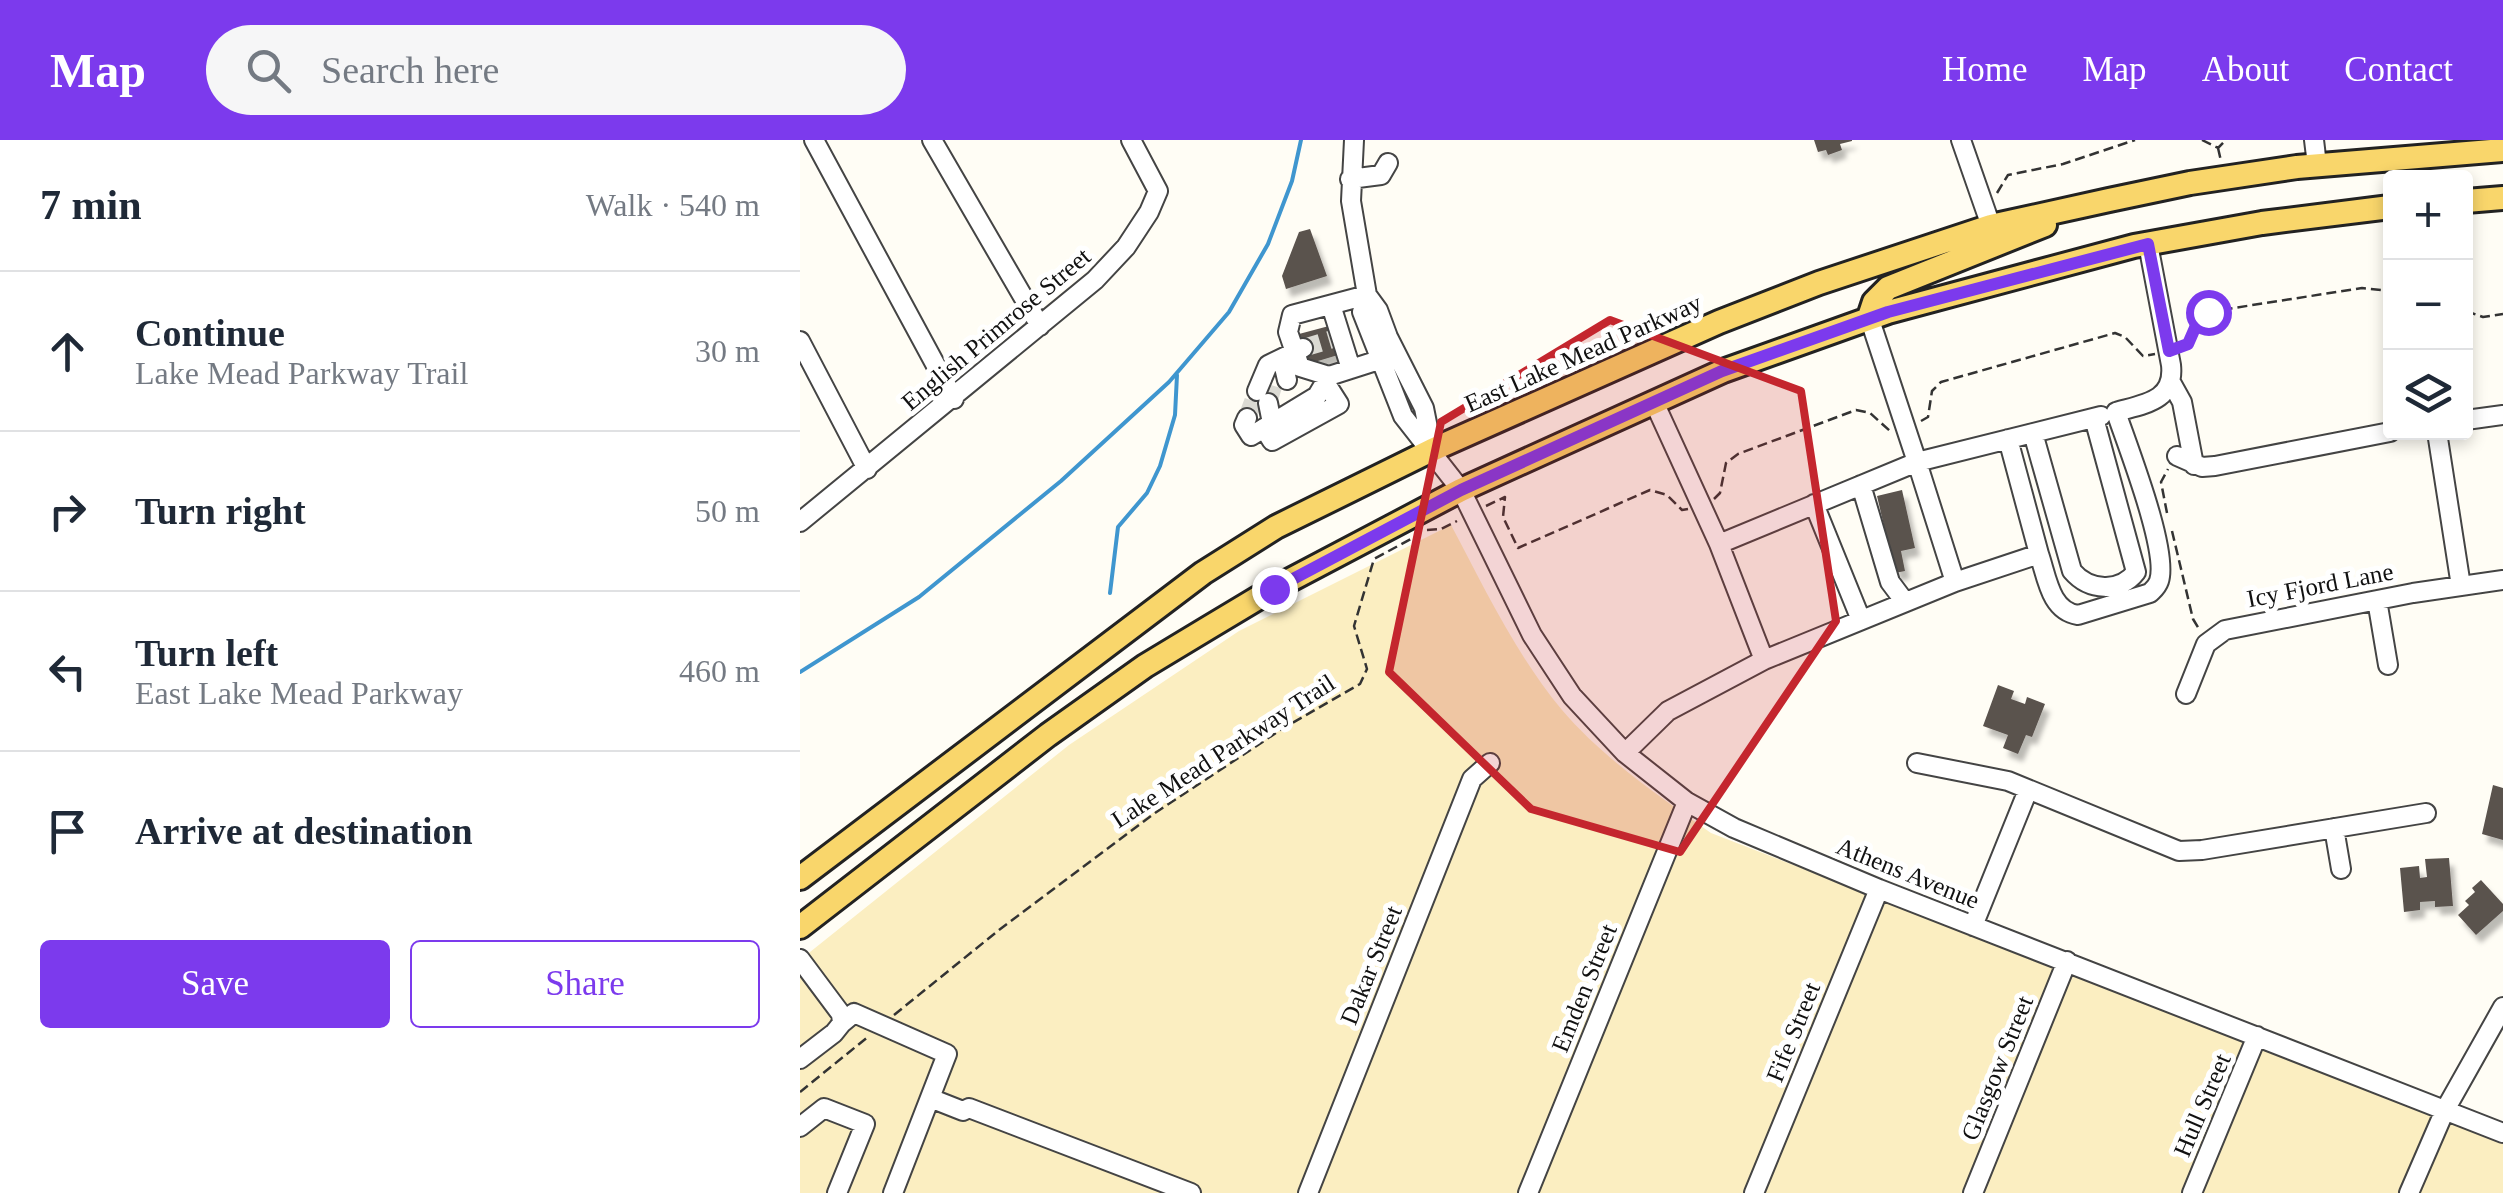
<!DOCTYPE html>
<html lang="en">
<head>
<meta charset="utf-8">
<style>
  :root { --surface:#fff; --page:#f6f6f7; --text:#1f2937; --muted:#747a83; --line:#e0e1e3; --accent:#7c3aed }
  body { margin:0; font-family:Georgia,serif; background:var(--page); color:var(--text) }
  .controls { position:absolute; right:30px; top:30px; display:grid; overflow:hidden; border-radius:10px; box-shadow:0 5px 15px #0003 }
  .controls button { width:90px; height:90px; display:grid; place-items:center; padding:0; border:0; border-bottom:2px solid var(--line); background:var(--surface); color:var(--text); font:50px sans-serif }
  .stop { position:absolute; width:30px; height:30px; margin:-22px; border:8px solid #7c3aed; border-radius:50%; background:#fff }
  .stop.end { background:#7c3aed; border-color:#fff; box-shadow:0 2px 10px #0008 }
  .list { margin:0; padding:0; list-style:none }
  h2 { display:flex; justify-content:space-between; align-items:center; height:130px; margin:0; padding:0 40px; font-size:42px }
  h2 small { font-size:32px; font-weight:400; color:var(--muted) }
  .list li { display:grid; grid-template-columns:65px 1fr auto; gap:30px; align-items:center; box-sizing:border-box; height:160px; padding:0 40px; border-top:2px solid var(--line) }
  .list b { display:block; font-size:38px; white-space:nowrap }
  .list p { margin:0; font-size:32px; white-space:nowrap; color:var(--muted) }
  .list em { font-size:32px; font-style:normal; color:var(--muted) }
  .actions { display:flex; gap:20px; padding:30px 40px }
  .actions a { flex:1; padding:22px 0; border:2px solid var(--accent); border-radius:10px; text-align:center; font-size:35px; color:var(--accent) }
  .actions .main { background:var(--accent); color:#fff }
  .icon { flex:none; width:55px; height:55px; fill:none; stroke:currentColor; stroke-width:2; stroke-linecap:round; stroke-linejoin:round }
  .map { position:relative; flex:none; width:1703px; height:1053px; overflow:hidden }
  header { display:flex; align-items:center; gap:60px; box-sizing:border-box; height:140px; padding:0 50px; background:var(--accent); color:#fff }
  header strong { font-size:48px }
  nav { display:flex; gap:55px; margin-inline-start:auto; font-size:35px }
  .search { width:700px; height:90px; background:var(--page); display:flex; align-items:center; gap:25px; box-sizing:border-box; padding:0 35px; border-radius:55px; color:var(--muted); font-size:38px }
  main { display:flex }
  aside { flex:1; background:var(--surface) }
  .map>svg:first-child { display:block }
  .sand { fill:#fbeec1 }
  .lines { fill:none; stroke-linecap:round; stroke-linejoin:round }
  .stream { stroke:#3f96cf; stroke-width:4 }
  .building { fill:#5a524d; filter:url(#shadow) }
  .minor-tunnel { stroke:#dbdad3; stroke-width:18; stroke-dasharray:18 9; stroke-linecap:butt }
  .minor-casing { stroke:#444; stroke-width:22 }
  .major-casing { stroke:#222; stroke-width:28 }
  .path { stroke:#333; stroke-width:2.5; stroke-dasharray:10 5; stroke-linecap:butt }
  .minor { stroke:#fff; stroke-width:18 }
  .major { stroke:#f9d66b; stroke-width:22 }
  .route { stroke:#7c3aed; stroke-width:12 }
  .marked { fill:#c4262e; fill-opacity:0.2; stroke:#c4262e; stroke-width:8; stroke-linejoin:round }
  .labels { text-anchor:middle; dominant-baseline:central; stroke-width:10; stroke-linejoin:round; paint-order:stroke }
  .street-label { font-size:25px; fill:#111; stroke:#fff }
</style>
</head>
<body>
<header>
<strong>Map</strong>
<div class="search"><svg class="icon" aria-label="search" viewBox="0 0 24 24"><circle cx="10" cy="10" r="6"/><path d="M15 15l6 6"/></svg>Search here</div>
<nav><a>Home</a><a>Map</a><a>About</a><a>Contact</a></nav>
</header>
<main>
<aside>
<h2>7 min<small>Walk · 540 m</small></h2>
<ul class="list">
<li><svg class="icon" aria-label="ahead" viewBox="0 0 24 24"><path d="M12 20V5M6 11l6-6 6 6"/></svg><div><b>Continue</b><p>Lake Mead Parkway Trail</p></div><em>30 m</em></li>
<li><svg class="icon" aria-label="right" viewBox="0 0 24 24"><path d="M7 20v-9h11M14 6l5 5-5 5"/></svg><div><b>Turn right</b></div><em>50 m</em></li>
<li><svg class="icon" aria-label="left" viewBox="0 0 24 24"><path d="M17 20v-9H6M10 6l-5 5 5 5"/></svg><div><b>Turn left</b><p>East Lake Mead Parkway</p></div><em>460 m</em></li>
<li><svg class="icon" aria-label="arrive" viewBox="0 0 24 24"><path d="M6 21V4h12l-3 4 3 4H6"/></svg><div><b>Arrive at destination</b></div></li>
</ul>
<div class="actions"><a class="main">Save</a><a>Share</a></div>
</aside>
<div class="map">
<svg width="1703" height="1053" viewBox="0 0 1703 1053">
  <defs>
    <filter id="shadow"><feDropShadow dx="5" dy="8" stdDeviation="2.5" flood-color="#0004"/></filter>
  </defs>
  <rect width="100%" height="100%" fill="#fffdf5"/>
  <path class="sand" d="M651,385C684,447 716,515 762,570C804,619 859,656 911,693L1703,1001V1053H0V820L269,605L439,491Z"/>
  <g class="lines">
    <path class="stream" d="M310,453L318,387L347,353L360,326L375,275L377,235
      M0,532L119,457L261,341L369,242L429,172L468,104L492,41L501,0"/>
  </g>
  <path class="building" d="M1014,0H1052V1L1040,4L1042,10L1028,15L1026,10L1018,12Z
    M510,89L527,136L486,149L482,136L499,92Z
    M529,186L538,215L508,224L499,194Z
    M1102,350L1115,408L1101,411L1105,431L1095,433L1077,356Z
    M1198,545L1214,551L1211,559L1225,564L1227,557L1245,564L1232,597L1226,595L1218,614L1203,608L1208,595L1183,586Z
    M1693,645L1703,648V700L1682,694Z
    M1649,718L1653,766L1635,767V761L1620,762V770L1604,772L1600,728L1619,726L1620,738L1627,737L1625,719Z
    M1681,740L1703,764V771L1676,795L1658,775L1669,765L1665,761L1675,752L1672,748Z"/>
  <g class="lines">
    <path class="minor-tunnel" d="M503,208L533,199
      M468,263L474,243
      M447,278L457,251"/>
    <g class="minor-casing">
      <path id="minor" d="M14,0L154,259
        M132,0L240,186
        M554,0L551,61L567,155L578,170L588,197L624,268L632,308
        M1161,0L1191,86
        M1514,0L1517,25
        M550,39L581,35L588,23
        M567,155L562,172L603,276L661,350L732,495L772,556L825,613L887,662L934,688L1079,749L1703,993
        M567,155L492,175L488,192L500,227L529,236L579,220
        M531,165L551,229
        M1069,177L1117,322L1301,276
        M0,201L67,329
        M484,227L487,240
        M1372,244L1382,262L1394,325
        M457,251L468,225L503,208
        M854,262L919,404L964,520
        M468,263L471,278
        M447,278L444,285L451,296L517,256L529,236
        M1666,280L1703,275
        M464,288L472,301L539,264L525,242
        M1637,292L1661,446
        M1233,293L1272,431C1289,451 1320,453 1336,432L1294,278
        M1208,299L1239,414
        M1377,316L1402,327L1415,326L1590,292
        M1061,345L1090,442L1105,462
        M1014,364L1061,480
        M0,382L295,140L326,107L349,72L358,51L331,0
        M919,404L1117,322L1155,442
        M1577,460L1588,525
        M1386,554L1406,504L1425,490L1613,453L1703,440
        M825,613L868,571L964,520L1155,442L1239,414C1247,437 1250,471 1278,475L1350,453C1354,449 1357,447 1359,441C1369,411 1327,305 1316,272C1344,264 1375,261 1371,225L1348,104
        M1117,623L1208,641L1379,711L1402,710L1626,673
        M1534,688L1541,729
        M1173,786L1228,650
        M0,819L41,874L42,883L34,893L0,919
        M42,883L54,873L147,914L93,1053
        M130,958L163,971L169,968L391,1053
        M0,987L24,968L65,984L37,1053
        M508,1053L672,639L690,623
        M728,1053L887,662
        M954,1053L1079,749
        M1173,1053L1267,821
        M1392,1053L1457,896
        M1609,1053L1645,970L1703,867"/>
    </g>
    <g class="major-casing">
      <path id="major" d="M1666,61L1703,58
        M1069,177L1074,162L1088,148L1245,85
        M0,738L403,433L476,387L632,310L919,182L1019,143L1191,86L1309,60L1390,43L1497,27L1703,10
        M0,787L248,595L345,526L408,488L473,449L661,350L923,231L1088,172L1334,106L1462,83L1590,67"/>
    </g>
    <path class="path" d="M1402,0L1418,8L1426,0
      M1418,8L1421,21
      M1197,53L1208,35L1263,24L1335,0
      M1666,171L1683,177L1703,174
      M1382,208C1396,200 1393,181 1408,172L1562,148L1582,150L1590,163
      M1121,281L1128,277L1132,251L1141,242L1315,193L1325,197L1343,216L1355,214
      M914,359L920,353L926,323L938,314L1056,270L1070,273L1090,291
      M686,366L705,357L703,377L718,408L850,350L867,355L882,370L888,369
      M1367,373L1361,342L1368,329
      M627,390L641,389L657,381
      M1372,391L1393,479L1399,489
      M94,875L199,790L355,673L482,589L560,544L567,529L554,486L574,419L620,394
      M0,952L69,896"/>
    <use href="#minor" class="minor"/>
    <use href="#major" class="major"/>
  </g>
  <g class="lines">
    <path class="route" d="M474,449L661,350L922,231L1088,172L1348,104L1369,211L1388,204L1398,181L1408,172"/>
  </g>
  <path class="marked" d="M810,180L1001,251L1036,481L880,712L731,669L589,532L641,282Z"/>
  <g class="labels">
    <g class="street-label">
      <text transform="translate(196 189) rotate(-40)">English Primrose Street</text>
      <text transform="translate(783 213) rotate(-24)">East Lake Mead Parkway</text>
      <text transform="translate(1520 445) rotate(-11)">Icy Fjord Lane</text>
      <text transform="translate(423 611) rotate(-33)">Lake Mead Parkway Trail</text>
      <text transform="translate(1108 733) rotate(22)">Athens Avenue</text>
      <text transform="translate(571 825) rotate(-68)">Dakar Street</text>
      <text transform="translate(784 848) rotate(-68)">Emden Street</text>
      <text transform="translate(993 892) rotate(-68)">Fife Street</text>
      <text transform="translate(1197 928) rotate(-68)">Glasgow Street</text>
      <text transform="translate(1402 965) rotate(-67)">Hull Street</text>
    </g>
  </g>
</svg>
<div class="controls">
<button>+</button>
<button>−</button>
<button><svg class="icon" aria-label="layers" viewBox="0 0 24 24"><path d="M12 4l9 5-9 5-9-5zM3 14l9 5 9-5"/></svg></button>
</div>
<div class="stop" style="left:1408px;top:172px"></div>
<div class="stop end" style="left:474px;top:449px"></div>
</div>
</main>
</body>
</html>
